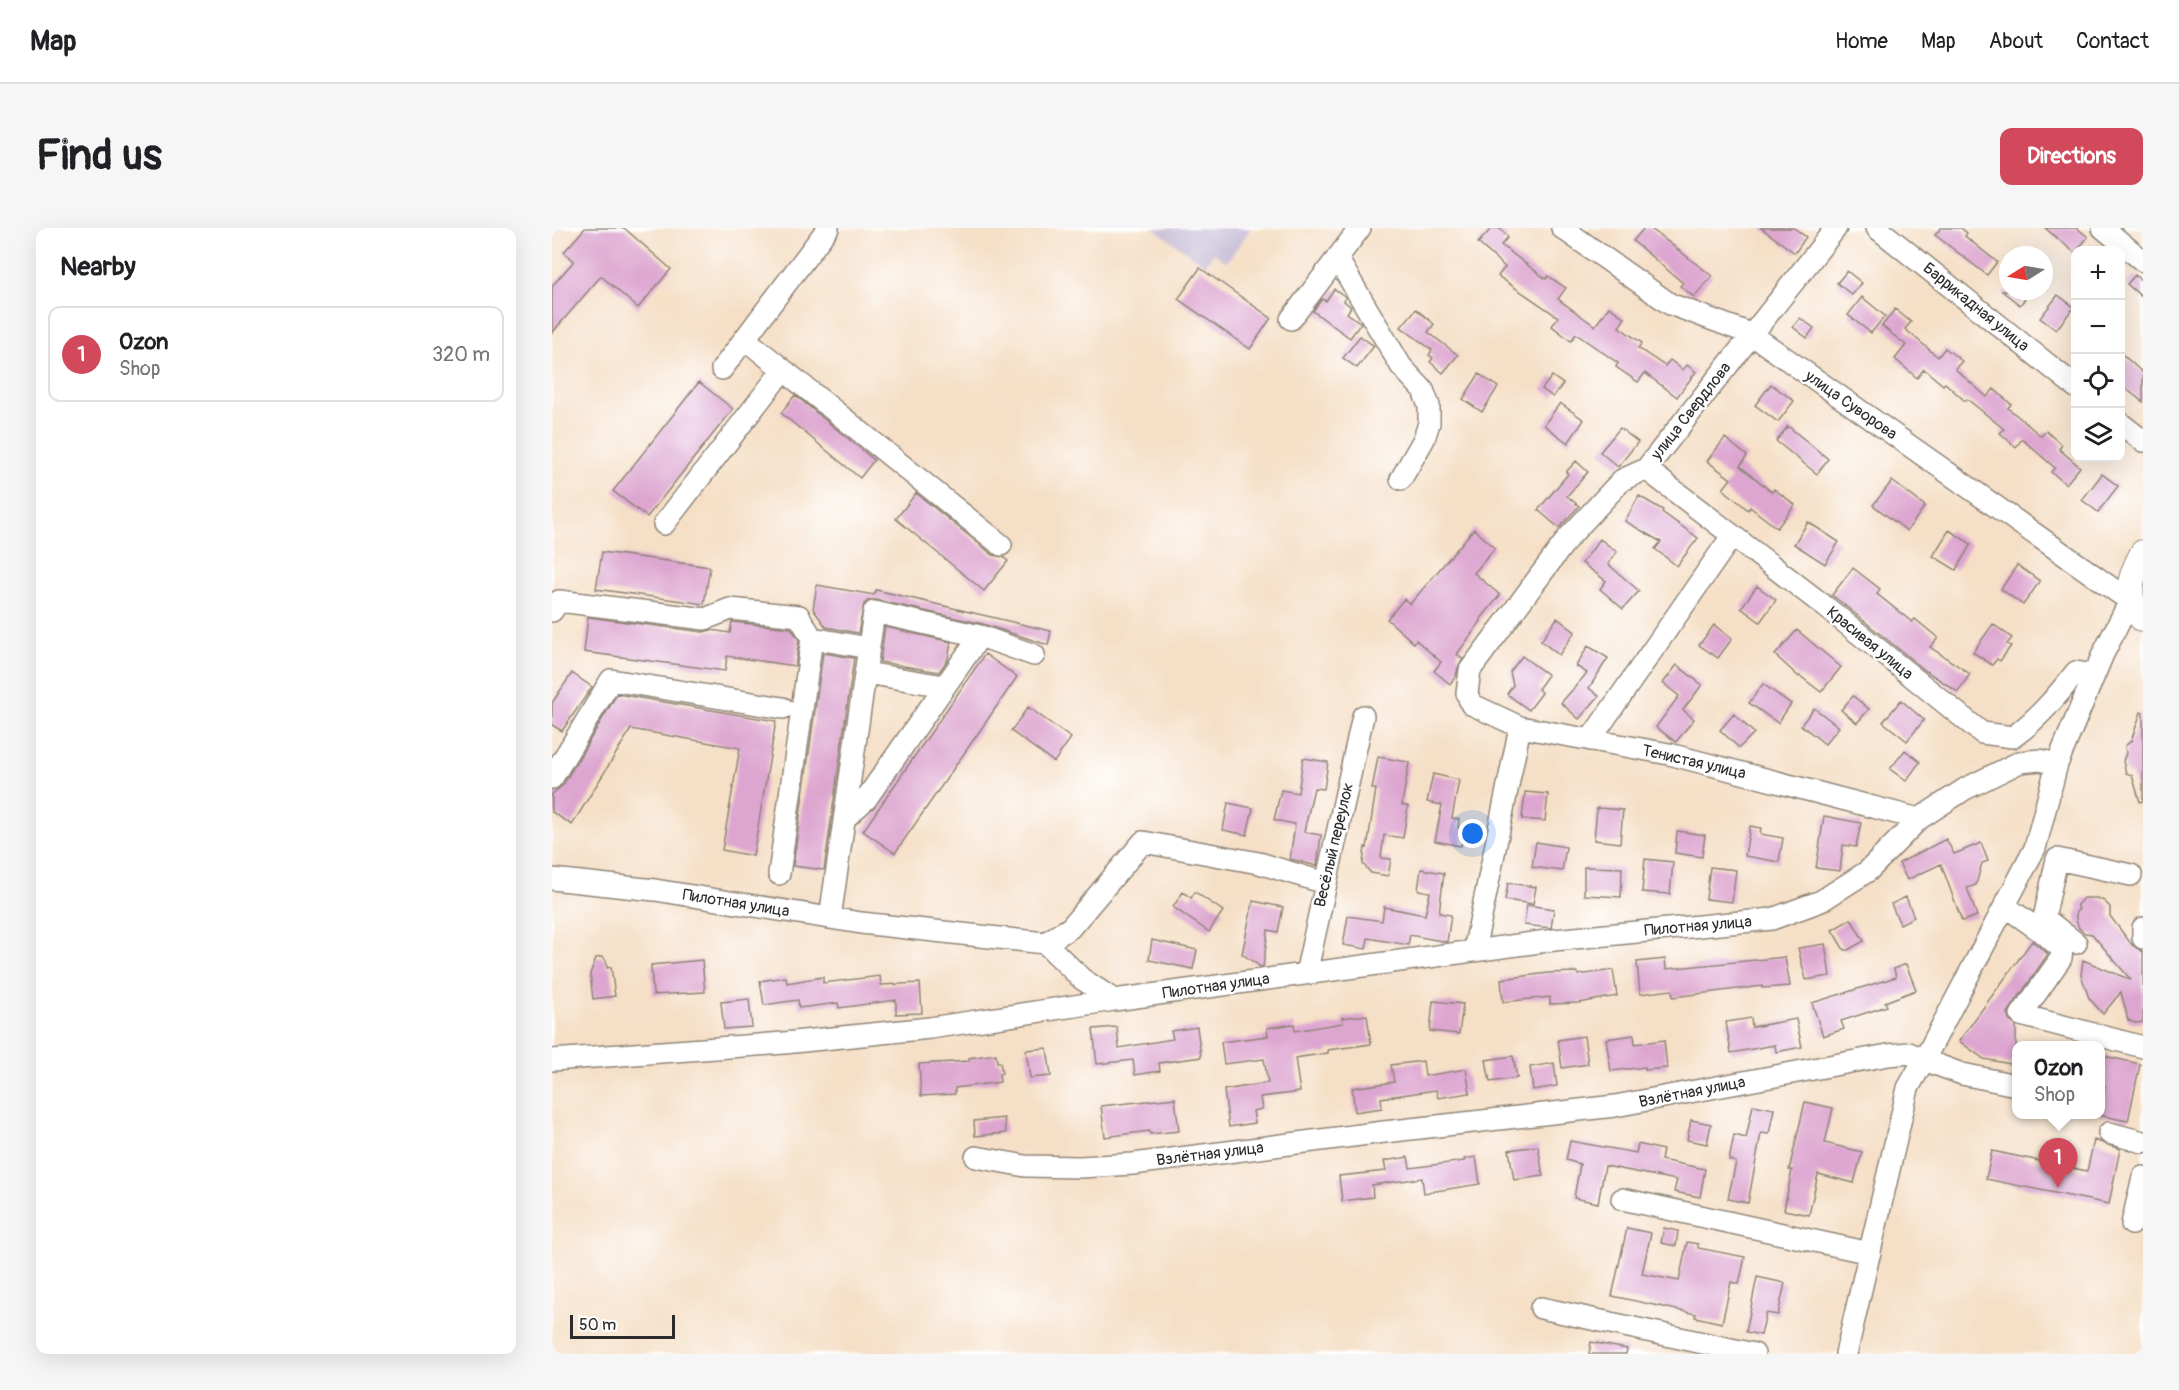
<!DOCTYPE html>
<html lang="en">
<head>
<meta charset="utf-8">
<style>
  :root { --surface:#fff; --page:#f6f6f6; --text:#202124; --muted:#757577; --line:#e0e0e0; --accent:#d1495b }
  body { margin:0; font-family:Pangolin,sans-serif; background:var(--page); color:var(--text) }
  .controls { position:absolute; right:18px; top:18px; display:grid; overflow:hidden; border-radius:12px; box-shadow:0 6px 24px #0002 }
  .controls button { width:54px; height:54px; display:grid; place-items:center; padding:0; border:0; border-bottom:2px solid var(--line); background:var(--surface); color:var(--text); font:30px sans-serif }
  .compass { position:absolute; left:1447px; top:18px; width:54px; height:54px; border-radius:50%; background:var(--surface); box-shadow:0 6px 24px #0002; rotate:259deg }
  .scale { position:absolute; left:18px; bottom:15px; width:105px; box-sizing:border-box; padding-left:6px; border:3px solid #2b2b2b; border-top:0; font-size:16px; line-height:21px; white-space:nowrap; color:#2b2b2b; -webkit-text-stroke:4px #fff; paint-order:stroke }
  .you { position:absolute; left:921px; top:606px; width:21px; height:21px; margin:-15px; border:4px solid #fff; border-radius:50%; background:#1a73e8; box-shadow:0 0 0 9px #1a73e833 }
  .badge { display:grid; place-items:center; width:39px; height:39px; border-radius:50%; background:var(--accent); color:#fff; font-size:20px; font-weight:700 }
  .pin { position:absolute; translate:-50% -50px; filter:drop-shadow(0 2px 3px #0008) }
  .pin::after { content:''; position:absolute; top:32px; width:21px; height:18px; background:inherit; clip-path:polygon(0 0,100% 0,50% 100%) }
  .popup { position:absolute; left:1460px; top:813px; width:93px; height:78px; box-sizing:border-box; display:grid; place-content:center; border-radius:12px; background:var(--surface); filter:drop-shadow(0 2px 4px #0005); font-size:20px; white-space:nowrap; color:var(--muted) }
  .popup b { font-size:22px; color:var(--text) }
  .popup::after { content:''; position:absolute; left:50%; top:100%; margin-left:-12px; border:12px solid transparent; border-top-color:var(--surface) }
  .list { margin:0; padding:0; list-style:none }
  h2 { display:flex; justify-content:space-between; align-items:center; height:78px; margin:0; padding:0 24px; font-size:26px }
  h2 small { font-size:20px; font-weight:400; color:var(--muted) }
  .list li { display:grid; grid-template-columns:39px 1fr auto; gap:18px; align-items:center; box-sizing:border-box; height:96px; margin:0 12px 12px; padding:0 12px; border:2px solid var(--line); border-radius:12px }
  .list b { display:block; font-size:22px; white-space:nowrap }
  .list p { margin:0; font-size:20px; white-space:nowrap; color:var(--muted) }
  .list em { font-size:20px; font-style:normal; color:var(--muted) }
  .icon { flex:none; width:33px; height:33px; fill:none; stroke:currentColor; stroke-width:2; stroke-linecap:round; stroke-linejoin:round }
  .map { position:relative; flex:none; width:1591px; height:1126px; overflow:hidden; border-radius:12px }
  header { display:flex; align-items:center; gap:36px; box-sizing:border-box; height:84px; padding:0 30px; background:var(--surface); border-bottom:2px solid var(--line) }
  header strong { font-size:28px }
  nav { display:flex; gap:33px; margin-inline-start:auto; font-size:21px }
  .intro { display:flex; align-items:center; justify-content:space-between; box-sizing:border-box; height:144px; padding:0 36px }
  h1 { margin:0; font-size:42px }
  .button { padding:15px 27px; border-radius:12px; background:var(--accent); color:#fff; font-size:21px; font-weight:700 }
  main { display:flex; gap:36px; padding:0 36px }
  aside { flex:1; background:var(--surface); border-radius:12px; box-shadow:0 6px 24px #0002 }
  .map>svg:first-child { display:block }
  .industrial { fill:#c9bfd7 }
  .building { fill:#dda6d0 }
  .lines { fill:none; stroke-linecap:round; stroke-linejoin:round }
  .minor-casing { stroke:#908578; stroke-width:24 }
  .major-casing { stroke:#908578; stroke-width:28 }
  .minor { stroke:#fff; stroke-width:21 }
  .major { stroke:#fff; stroke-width:26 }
  .labels { text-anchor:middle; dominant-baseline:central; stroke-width:4.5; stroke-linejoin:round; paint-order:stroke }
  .street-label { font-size:16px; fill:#2b2b2b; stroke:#fff }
</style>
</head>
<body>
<header>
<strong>Map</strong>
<nav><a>Home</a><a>Map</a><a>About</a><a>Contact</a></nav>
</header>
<div class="intro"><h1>Find us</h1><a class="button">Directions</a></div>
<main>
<aside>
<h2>Nearby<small></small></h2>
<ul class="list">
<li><span class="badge">1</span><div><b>Ozon</b><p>Shop</p></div><em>320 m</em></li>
</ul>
</aside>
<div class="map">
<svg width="1591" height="1126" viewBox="0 0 1591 1126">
  <rect width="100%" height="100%" fill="#fff"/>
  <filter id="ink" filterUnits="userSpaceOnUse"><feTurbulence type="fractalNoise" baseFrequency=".0167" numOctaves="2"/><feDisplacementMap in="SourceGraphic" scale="12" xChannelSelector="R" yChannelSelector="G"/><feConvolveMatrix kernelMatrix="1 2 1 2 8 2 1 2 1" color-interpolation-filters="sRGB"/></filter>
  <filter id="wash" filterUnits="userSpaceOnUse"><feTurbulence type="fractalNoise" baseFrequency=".008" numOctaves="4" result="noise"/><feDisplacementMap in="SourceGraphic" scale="24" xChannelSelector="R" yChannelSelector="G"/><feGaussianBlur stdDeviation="1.35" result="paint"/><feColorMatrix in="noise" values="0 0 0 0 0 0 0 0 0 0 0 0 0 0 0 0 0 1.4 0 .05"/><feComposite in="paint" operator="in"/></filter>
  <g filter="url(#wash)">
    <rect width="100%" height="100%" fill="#f5dfc6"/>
    <path class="industrial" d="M601,0H699L675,34L662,25L653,37Z"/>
    <g id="blocks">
      <path class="building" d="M33,0H72L119,41L86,80L49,48L0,105V58L22,33L12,24Z
        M940,0H947L956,9L949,17L994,51L996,48L1014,60L1006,71L1043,98L1057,79L1073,90L1067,99L1090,115L1086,120L1113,138L1118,132L1131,142L1135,137L1144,144L1125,169L1093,145L1086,154L1064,139L1066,135L1024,106L1019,113L1000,98L1006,89L946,48L953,39L926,15Z
        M1092,0H1098L1160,48L1142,69L1128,58L1131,55L1081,13Z
        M1209,0H1242L1254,9L1243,25Z
        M1389,0H1409L1415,5L1413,8L1445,34L1435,47L1383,7Z
        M1493,0H1525L1536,9L1523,25Z
        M648,40L719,90L698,121L626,71Z
        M1295,43L1310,55L1300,67L1285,55Z
        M1583,47L1591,54V70L1575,56Z
        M782,61L794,69L792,73L799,79L795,85L809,95L798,110L761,83L770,71L774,73Z
        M1450,63H1479L1468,77Z
        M1506,67L1522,79L1504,102L1488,90Z
        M1310,69L1333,88L1319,105L1296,87Z
        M864,81L882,96L876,104L906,127L891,145L878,134L881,130L877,127L880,122L849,99Z
        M1343,81L1359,94L1353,101L1386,129L1393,120L1410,133L1403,141L1435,169L1442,161L1459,176L1456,180L1489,208L1494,203L1510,217L1507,221L1528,239L1514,256L1499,244L1503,240L1470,211L1464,219L1448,205L1452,201L1415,171L1413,173L1393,155L1391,157L1372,141L1365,150L1343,131L1354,117L1330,98Z
        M1248,90L1262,100L1255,110L1241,99Z
        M808,108L822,118L805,140L791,130Z
        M1569,125L1591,145V174L1569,157Z
        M927,146L946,159L930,184L911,171Z
        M1000,148L1011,156L1001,169L990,161Z
        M147,154L181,181L95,289L61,263Z
        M1219,156L1242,173L1226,194L1203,177Z
        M243,167L322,232L308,250L229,185Z
        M1008,175L1032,192L1016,215L992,197Z
        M1236,198L1276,231L1265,246L1224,213Z
        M1068,200L1086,214L1066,239L1048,224Z
        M1173,210L1195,228L1188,238L1220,264L1222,261L1243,277L1225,300L1198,279L1196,282L1171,261L1179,251L1155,233Z
        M1024,233L1036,244L1015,268L1027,278L1007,300L986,282L1016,246L1014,244Z
        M1550,246L1566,258L1546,284L1530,272Z
        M1340,253L1373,278L1355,303L1321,277Z
        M364,265L441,327L451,329L456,333L432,363L344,291Z
        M1087,268L1111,282L1110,284L1146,310L1125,338L1103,321L1109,314L1073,293Z
        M1256,294L1287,314L1273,336L1242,316Z
        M922,301L943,320L922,345L948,367L928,392L929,393L905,426L911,431L906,440L904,448L898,456L882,443L889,434L864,412L862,415L835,391L852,371L858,376Z
        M1397,302L1419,316L1404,342L1381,328Z
        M1048,311L1065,324L1056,336L1087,363L1071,381L1048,361L1054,353L1030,335Z
        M50,324L158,339L152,376L44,361Z
        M1465,337L1488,353L1471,377L1449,361Z
        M1301,340L1328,361L1325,366L1360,394L1363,391L1386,410L1378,419L1418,446L1406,464L1374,443L1280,367Z
        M265,357L322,367L324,362L499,403L496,417L431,396L324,372H317L312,376L306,405L274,399L261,381Z
        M1205,358L1224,372L1208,394L1189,380Z
        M36,389L151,404L159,402L178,405L180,394L239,400L247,412L243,438L175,428L173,443L32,424Z
        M1005,390L1023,404L1007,427L989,413Z
        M1441,396L1460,410L1455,416L1459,418L1448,433L1445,431L1440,437L1421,424Z
        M1162,397L1180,411L1166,430L1147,417Z
        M333,399L399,414L396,431L387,444L328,434Z
        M1245,402L1289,439L1269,464L1248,448L1247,449L1223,427Z
        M1036,418L1056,430L1037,460L1047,468L1027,491L1009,475L1035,445L1024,438Z
        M271,425L302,430L272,642L241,638Z
        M433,426L465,449L343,625L311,603Z
        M970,428L996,447L986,461L990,465L977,482L955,466L961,457L958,444Z
        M1125,437L1150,457L1131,482L1142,491L1124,514L1104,499L1127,468L1111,455Z
        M20,445L40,459L10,503L0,497V475Z
        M1211,456L1239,476L1226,495L1197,475Z
        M65,466L224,493L201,628L170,622L188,520L79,501L20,597L0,584V566L11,557Z
        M1301,468L1317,481L1305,495L1289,482Z
        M1349,472L1372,492L1355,513L1331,494Z
        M476,479L519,510L502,534L459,503Z
        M1262,480L1287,499L1273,516L1249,497Z
        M1589,484L1591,485V573L1588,574L1580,547L1574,545L1571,533L1574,525L1573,518L1579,513Z
        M1182,486L1202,505L1187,520L1168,502Z
        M1353,522L1368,534L1354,553L1338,541Z
        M826,529L857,534L850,577L856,578L851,610L832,607L829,630L839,631L836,648L819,645L811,636L813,619L815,620L824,561H820Z
        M751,530L776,534L772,561L762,560L752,604L769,607L765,638L738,631L743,596L722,592L729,562L746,565Z
        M881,546L907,552L900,590L907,591L906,600L912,601L909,618L883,613L890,577L875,574Z
        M973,564L996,566L993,593L970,591Z
        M676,575L701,580L695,607L671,602Z
        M1045,580L1071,582L1068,615L1042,612Z
        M1272,588L1309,595L1304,619L1291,617L1288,643L1264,640Z
        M1198,598L1209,600L1208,606L1231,610L1227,634L1193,628Z
        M1125,603L1153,607L1150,629L1123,625Z
        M1394,611L1402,626L1429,615L1436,633L1430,635L1424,657L1415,660L1425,688L1410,693L1389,636L1355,652L1347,635Z
        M984,614L1014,619L1010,643L980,639Z
        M1093,631L1121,634L1118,666L1090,664Z
        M1032,639L1070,640L1069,669L1032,667Z
        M1158,639L1184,642L1180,674L1154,671Z
        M869,641L892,645L887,685L899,687L895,714L858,707L856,717L816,710L814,721L791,717L796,688L830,693L832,679L873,687L878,664L866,662Z
        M956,655L984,659L981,676L953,672Z
        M631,664L639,670L643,664L671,683L657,704L621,679Z
        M1354,669L1362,689L1348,696L1339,676Z
        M1531,670H1545L1552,673L1558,679V688L1580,717L1591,724V794L1583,795L1576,792L1569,764L1551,786L1537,770L1529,747L1531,732L1579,752L1540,706L1533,705L1527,700L1524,692V684L1527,681L1525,677Z
        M701,673L731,679L726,704L716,702L711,739H709L690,726Z
        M975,677L1002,681L999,700L972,697Z
        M1299,691L1312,713L1296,722H1292L1280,702Z
        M600,712L645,722L641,741L597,732Z
        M1480,713L1496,726L1456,785L1457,792L1464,798V837L1432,831L1407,813Z
        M1273,716L1278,748L1254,752L1246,720Z
        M50,729L54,733L55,740L59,739L63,768L41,771L38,746L44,730Z
        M1233,729L1238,758L1210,760V758L1121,769L1120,762L1088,766L1085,734L1113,731L1114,741Z
        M150,732L153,764L101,767L99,737Z
        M1354,736L1364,762L1333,774L1335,778L1289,793L1292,801L1271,808L1260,775L1344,749L1342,741Z
        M1061,742L1065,768L1027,775L998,776V769L951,774L949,751L996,745L1025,744L1026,747Z
        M328,748L329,757L368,755L370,785L344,786V772L287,780L286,775L247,780L246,772L212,777L208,753L234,749L235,755L271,749V755Z
        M197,771L200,799L172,801L169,774Z
        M881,773L911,776L907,806L878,803Z
        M815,787L819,816L776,822V825L743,830L748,864L708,869L710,881L701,883L703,895L677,899L672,862L716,855L712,831L672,836L669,814L716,808L715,800L742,796L743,803L791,795L790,790Z
        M1199,790L1200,799L1244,791L1250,819L1224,824L1223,817L1179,825L1174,794Z
        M565,799L567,820L621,811L619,803L645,799L649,829L607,835L608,843L583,847L581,832L545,836L541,801Z
        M1082,807L1083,816L1112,812L1115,840L1093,842V839L1059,843L1054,811Z
        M1032,808L1036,836L1010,840L1006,812Z
        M495,820L499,848L478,850L474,822Z
        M444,826L445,834H448L450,845L447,846L448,854L403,860V866L369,868L367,836L417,833V830Z
        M1548,827L1588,836L1576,893L1546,887L1548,886L1553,857L1548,856Z
        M961,828L965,850L938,854L934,832Z
        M871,833L873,848L914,841L918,865L886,870L884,862L829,870L830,880L803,884L800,860L842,854L839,837Z
        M1002,835L1005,858L981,862L978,839Z
        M623,870L627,903L598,906L597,903L553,909L549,878Z
        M1253,874L1281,880L1273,915L1310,924L1302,955L1266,946L1257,987L1232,982L1240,942H1237Z
        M1201,877L1222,881L1217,906L1209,905L1196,975L1176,971L1184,934L1177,932L1182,907L1194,910Z
        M452,890L454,905L423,908L422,893Z
        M1139,892L1159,896L1155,916L1135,912Z
        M1542,912L1568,921L1557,976L1434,951L1440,923L1535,943Z
        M1018,913L1084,925L1086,916L1111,922L1109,932L1153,941L1148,969L1122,964L1125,952L1053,938L1046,975L1022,970L1028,936L1014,932Z
        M986,918L991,948L962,952L957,922Z
        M856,929L858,940L913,933L912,931L924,929L928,956L872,965L870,950L820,957L821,969L790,973L787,948L834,943L832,933Z
        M1075,1000L1099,1005L1090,1046L1127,1053L1135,1014L1146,1016V1020L1193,1029L1187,1056L1179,1054L1170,1095L1143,1089L1144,1086L1060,1068Z
        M1112,1000L1126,1003L1124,1018L1109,1015Z
        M1205,1049L1233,1055L1226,1087L1214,1085L1209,1107L1194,1104Z
        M1039,1114L1075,1121L1074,1126H1037Z"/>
    </g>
  </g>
  <g filter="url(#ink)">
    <use href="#blocks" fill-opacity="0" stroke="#908578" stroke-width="1.5"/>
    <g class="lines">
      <g class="minor-casing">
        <path id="minor" d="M1284,0L1094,241L1070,252L1016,310L918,442L915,465L919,476L968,499L1117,526L1367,591
          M1325,0L1524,159
          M1551,0L1591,33
          M785,30L849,138L871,162L877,178V195L872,211L849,251
          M739,91L808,0
          M193,111L449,317
          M170,141L276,0
          M1568,195L1591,213
          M1094,241L1275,380L1430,505L1461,509C1486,491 1505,468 1524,444L1542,447
          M112,296L231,142
          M0,383L7,373L153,391L178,381L247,388L260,410L227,646
          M428,408L482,427
          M260,410L317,420
          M314,445L392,458
          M1038,512L1180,308
          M0,550L59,452L231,480
          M0,651L103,662L309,695L493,715L530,751L562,772L1002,712L1220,691L1269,673L1316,643L1367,591L1413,561L1468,534L1488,532L1505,536L1551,426L1578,373L1199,106L1118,76L1010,0
          M1453,678L1491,705L1510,721L1509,730L1469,787L1591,819
          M278,690C293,588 307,486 322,384L428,408L314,571L292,591
          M1591,700V710
          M493,715L518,700L591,614L707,635L773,655
          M1524,715L1492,690L1505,631L1579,647
          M922,723L968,499
          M754,746L811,488
          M0,832L232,815L378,800L562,772
          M1557,905L1591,914
          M424,929L473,938L528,939L581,936L832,904L1063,878L1336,827L1357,825L1372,832L1483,620L1505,536
          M1070,971L1318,1025
          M1580,996L1591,949
          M989,1080L1202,1126
          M1294,1126L1356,860L1372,832L1410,846L1464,857"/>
      </g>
      <g class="major-casing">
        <path id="major" d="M1591,325C1579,347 1570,371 1591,391"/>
      </g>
      <use href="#minor" class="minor"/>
      <use href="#major" class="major"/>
    </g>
  </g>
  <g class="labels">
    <g class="street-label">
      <text transform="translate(1424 79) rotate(39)">Баррикадная улица</text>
      <text transform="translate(1299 177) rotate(35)">улица Суворова</text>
      <text transform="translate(1139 183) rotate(-52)">улица Свердлова</text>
      <text transform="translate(1318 415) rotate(39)">Красивая улица</text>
      <text transform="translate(1142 534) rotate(13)">Тенистая улица</text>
      <text transform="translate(782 617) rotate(-77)">Весёлый переулок</text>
      <text transform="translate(184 675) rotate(9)">Пилотная улица</text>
      <text transform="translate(1146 698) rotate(-5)">Пилотная улица</text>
      <text transform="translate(664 758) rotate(-8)">Пилотная улица</text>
      <text transform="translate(1140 864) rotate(-11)">Взлётная улица</text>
      <text transform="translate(658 926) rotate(-7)">Взлётная улица</text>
    </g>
  </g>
</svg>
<div class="controls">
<button>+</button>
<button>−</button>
<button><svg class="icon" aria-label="locate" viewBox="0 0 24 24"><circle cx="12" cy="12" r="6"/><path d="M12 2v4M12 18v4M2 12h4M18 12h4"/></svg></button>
<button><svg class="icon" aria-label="layers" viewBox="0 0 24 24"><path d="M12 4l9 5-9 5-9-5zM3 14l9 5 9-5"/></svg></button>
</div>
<svg class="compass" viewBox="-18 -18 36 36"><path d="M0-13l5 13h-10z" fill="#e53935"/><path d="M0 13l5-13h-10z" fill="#757577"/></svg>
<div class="scale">50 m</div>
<div class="you"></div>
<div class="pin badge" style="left:1506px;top:960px">1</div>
<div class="popup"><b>Ozon</b>Shop</div>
</div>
</main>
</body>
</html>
